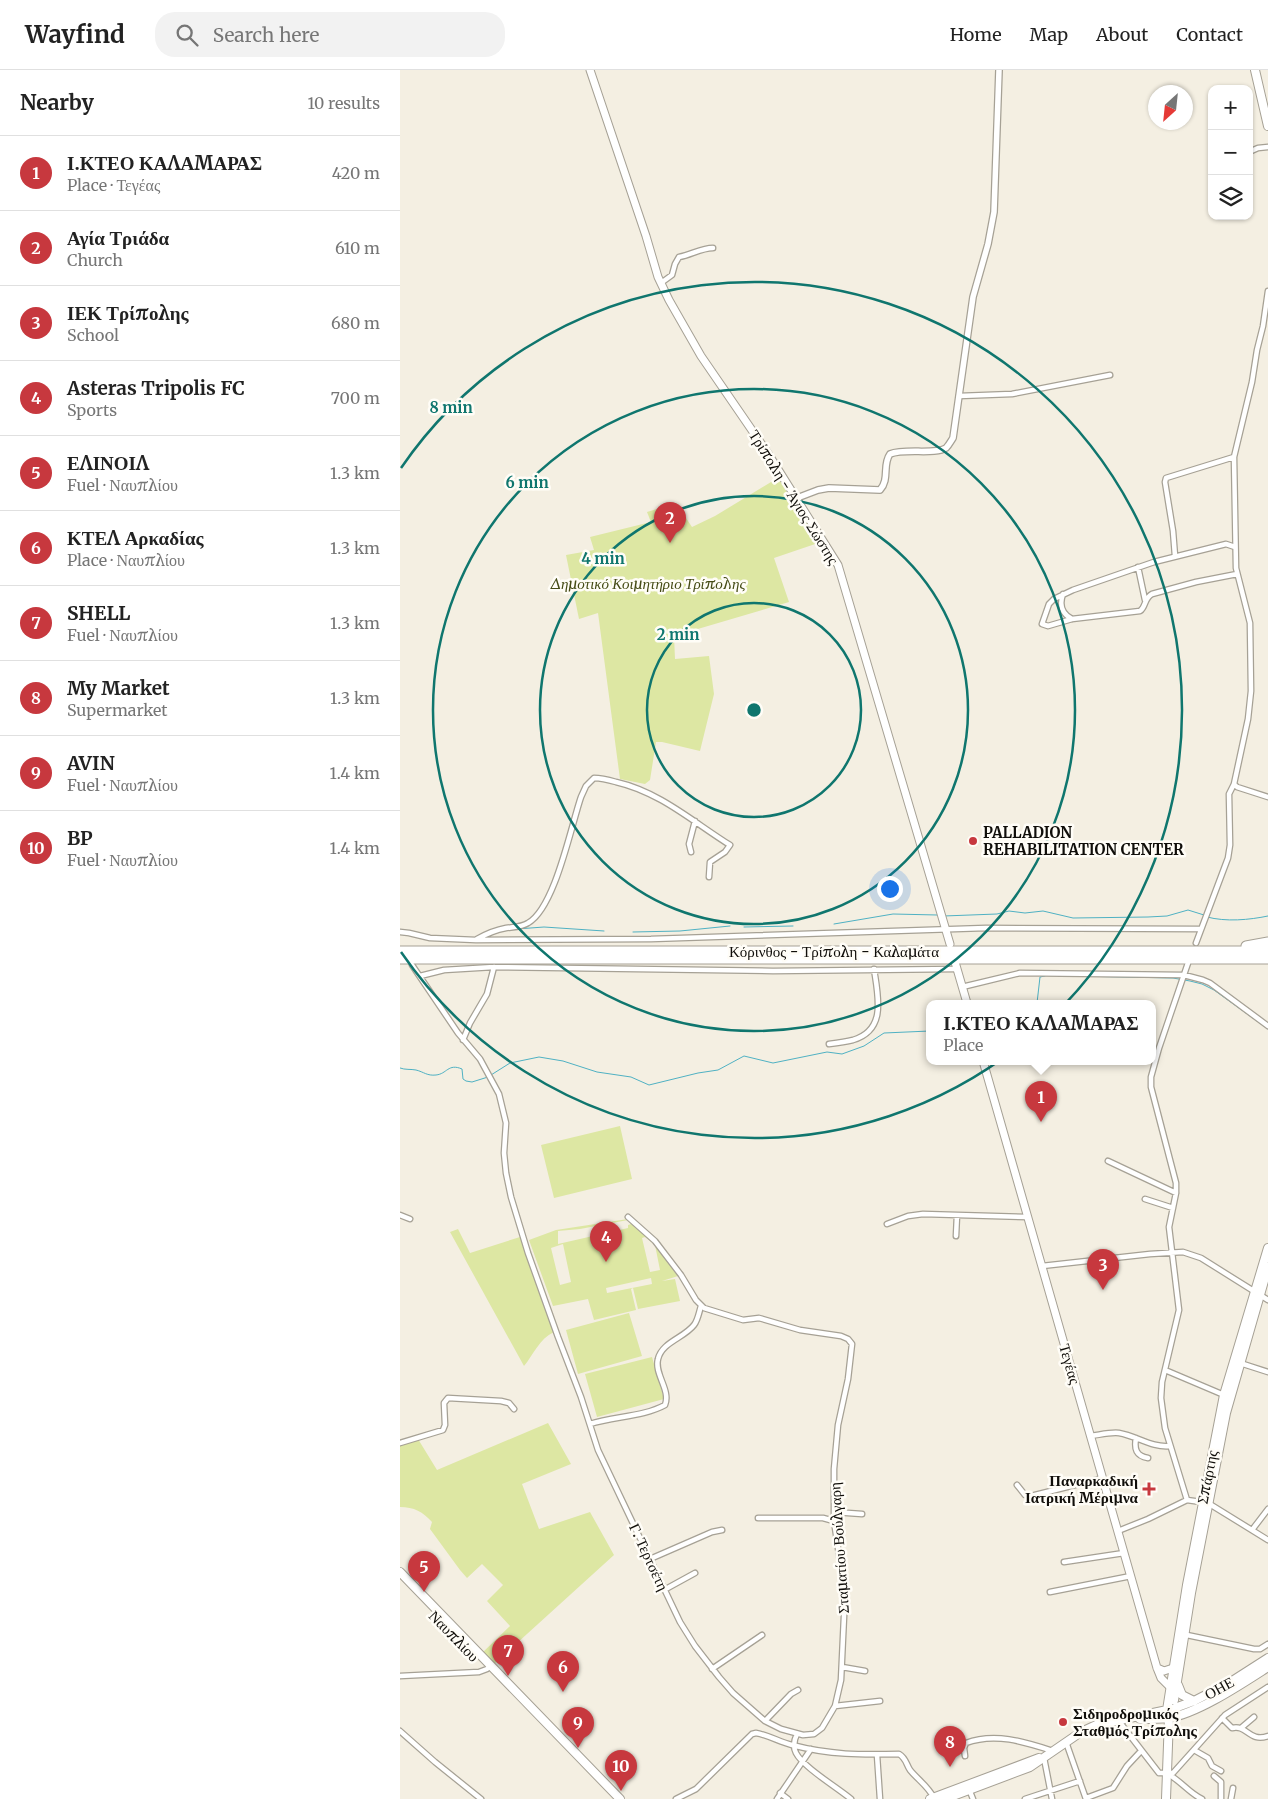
<!DOCTYPE html>
<html lang="en">
<head>
<meta charset="utf-8">
<style>
  :root { --surface:#fff; --page:#f2f2f2; --text:#222; --muted:#767676; --line:#e0e0e0; --accent:#c7383e }
  body { margin:0; font-family:Merriweather,serif; background:var(--page); color:var(--text) }
  .controls { position:absolute; right:15px; top:15px; display:grid; overflow:hidden; border-radius:10px; box-shadow:0 1px 4px #0004 }
  .controls button { width:45px; height:45px; display:grid; place-items:center; padding:0; border:0; border-bottom:1px solid var(--line); background:var(--surface); color:var(--text); font:25px sans-serif }
  .compass { position:absolute; left:748px; top:15px; width:45px; height:45px; border-radius:50%; background:var(--surface); box-shadow:0 1px 4px #0004; rotate:207deg }
  .you { position:absolute; left:489px; top:818px; width:18px; height:18px; margin:-12px; border:4px solid #fff; border-radius:50%; background:#1a73e8; box-shadow:0 0 0 8px #1a73e833 }
  .badge { display:grid; place-items:center; width:32px; height:32px; border-radius:50%; background:var(--accent); color:#fff; font-size:16px; font-weight:700 }
  .pin { position:absolute; translate:-50% -41px; filter:drop-shadow(0 1px 2px #0008) }
  .pin::after { content:''; position:absolute; top:26px; width:18px; height:15px; background:inherit; clip-path:polygon(0 0,100% 0,50% 100%) }
  .popup { position:absolute; left:526px; top:930px; width:230px; height:65px; box-sizing:border-box; display:grid; place-content:center; border-radius:10px; background:var(--surface); filter:drop-shadow(0 1px 4px #0005); font-size:16px; white-space:nowrap; color:var(--muted) }
  .popup b { font-size:19px; color:var(--text) }
  .popup::after { content:''; position:absolute; left:50%; top:100%; margin-left:-10px; border:10px solid transparent; border-top-color:var(--surface) }
  .list { margin:0; padding:0; list-style:none }
  h2 { display:flex; justify-content:space-between; align-items:center; height:65px; margin:0; padding:0 20px; font-size:21px }
  h2 small { font-size:16px; font-weight:400; color:var(--muted) }
  .list li { display:grid; grid-template-columns:32px 1fr auto; gap:15px; align-items:center; box-sizing:border-box; height:75px; padding:0 20px; border-top:1px solid var(--line) }
  .list b { display:block; font-size:19px; white-space:nowrap }
  .list p { margin:0; font-size:16px; white-space:nowrap; color:var(--muted) }
  .list em { font-size:16px; font-style:normal; color:var(--muted) }
  .icon { flex:none; width:28px; height:28px; fill:none; stroke:currentColor; stroke-width:2; stroke-linecap:round; stroke-linejoin:round }
  .map { position:relative; flex:none; width:868px; height:1729px; overflow:hidden }
  header { display:flex; align-items:center; gap:30px; box-sizing:border-box; height:70px; padding:0 25px; background:var(--surface); border-bottom:1px solid var(--line) }
  header strong { font-size:24px }
  nav { display:flex; gap:28px; margin-inline-start:auto; font-size:18px }
  .search { width:350px; height:45px; background:var(--page); display:flex; align-items:center; gap:12px; box-sizing:border-box; padding:0 18px; border-radius:20px; color:var(--muted); font-size:19px }
  main { display:flex }
  aside { flex:1; background:var(--surface) }
  .map>svg:first-child { display:block }
  .green { fill:#dde7a3; fill-rule:evenodd }
  .lines { fill:none; stroke-linecap:round; stroke-linejoin:round }
  .stream { stroke:#4fb1c3; stroke-width:1 }
  .minor-casing { stroke:#a6a195; stroke-width:7 }
  .tertiary-casing { stroke:#a6a195; stroke-width:8 }
  .secondary-casing { stroke:#a6a195; stroke-width:9 }
  .primary-casing { stroke:#a6a195; stroke-width:10 }
  .motorway-casing { stroke:#a6a195; stroke-width:11 }
  .minor { stroke:#fff; stroke-width:4.5 }
  .tertiary { stroke:#fff; stroke-width:5.5 }
  .secondary { stroke:#fff; stroke-width:7 }
  .primary { stroke:#fff; stroke-width:8 }
  .motorway { stroke:#fff; stroke-width:9 }
  .ring { fill:none; stroke:#0f766e; stroke-width:2.5 }
  .poi-dot { fill:#c7383e; stroke:#fffdf7; stroke-width:2 }
  .labels { text-anchor:middle; dominant-baseline:central; stroke-width:5; stroke-linejoin:round; paint-order:stroke }
  .street-label { font-size:15px; fill:#100e0a; stroke:#fffdf7 }
  .park-label { font-size:15px; font-style:italic; fill:#454b15; stroke:#fffdf7 }
  .poi-label { font-size:15px; font-weight:bold; fill:#100e0a; stroke:#fffdf7; text-anchor:start }
  .centre { fill:#0f766e; stroke:#fffdf7; stroke-width:2.5 }
  .ring-label { font-size:15px; text-anchor:middle; font-weight:bold; fill:#0f766e; stroke:#fffdf7; stroke-width:5; stroke-linejoin:round; paint-order:stroke }
</style>
</head>
<body>
<header>
<strong>Wayfind</strong>
<div class="search"><svg class="icon" aria-label="search" viewBox="0 0 24 24"><circle cx="10" cy="10" r="6"/><path d="M15 15l6 6"/></svg>Search here</div>
<nav><a>Home</a><a>Map</a><a>About</a><a>Contact</a></nav>
</header>
<main>
<aside>
<h2>Nearby<small>10 results</small></h2>
<ul class="list">
<li><span class="badge">1</span><div><b>Ι.ΚΤΕΟ ΚΑΛΑΜΑΡΑΣ</b><p>Place · Τεγέας</p></div><em>420 m</em></li>
<li><span class="badge">2</span><div><b>Αγία Τριάδα</b><p>Church</p></div><em>610 m</em></li>
<li><span class="badge">3</span><div><b>ΙΕΚ Τρίπολης</b><p>School</p></div><em>680 m</em></li>
<li><span class="badge">4</span><div><b>Asteras Tripolis FC</b><p>Sports</p></div><em>700 m</em></li>
<li><span class="badge">5</span><div><b>ΕΛΙΝΟΙΛ</b><p>Fuel · Ναυπλίου</p></div><em>1.3 km</em></li>
<li><span class="badge">6</span><div><b>ΚΤΕΛ Αρκαδίας</b><p>Place · Ναυπλίου</p></div><em>1.3 km</em></li>
<li><span class="badge">7</span><div><b>SHELL</b><p>Fuel · Ναυπλίου</p></div><em>1.3 km</em></li>
<li><span class="badge">8</span><div><b>My Market</b><p>Supermarket</p></div><em>1.3 km</em></li>
<li><span class="badge">9</span><div><b>AVIN</b><p>Fuel · Ναυπλίου</p></div><em>1.4 km</em></li>
<li><span class="badge">10</span><div><b>BP</b><p>Fuel · Ναυπλίου</p></div><em>1.4 km</em></li>
</ul>
</aside>
<div class="map">
<svg width="868" height="1729" viewBox="0 0 868 1729">
  <rect width="100%" height="100%" fill="#f4efe2"/>
  <path class="green" d="M381,406L424,471L374,488L389,532L274,566L275,589L309,586L314,624L300,681L262,672H256L250,710L245,714L220,709L198,543L179,549L166,485L194,480L190,467L251,452L247,442L276,433L292,457L315,446Z
    M220,1056L232,1109L154,1128L141,1075Z
    M228,1149L256,1174L278,1205V1206L262,1211L275,1209L280,1231L238,1239L233,1218L231,1219L236,1240L194,1250L188,1229L153,1236L129,1170L156,1160ZM228,1150L231,1154L228,1155V1158L158,1174V1161L180,1159ZM245,1167L255,1175L260,1200L250,1202L242,1168ZM163,1174L171,1212L160,1215L151,1178ZM251,1208L252,1214L207,1223L206,1218Z
    M58,1159L70,1183L120,1167L154,1262C139,1269 134,1284 124,1296L50,1162Z
    M229,1243L242,1286L178,1304L166,1260Z
    M252,1287L264,1329L197,1347L185,1304Z
    M148,1353L171,1394L122,1414L139,1459L190,1442L214,1485L93,1595L82,1583L110,1556L87,1531L103,1515L82,1494L67,1508L60,1500L30,1459L32,1452C23,1442 14,1437 0,1437V1373L18,1369L37,1400Z"/>
  <g class="lines">
    <path class="stream" d="M544,846L597,844L609,841L625,843L643,841L673,848L748,847L767,846L788,840L804,845
      M807,847C826,852 849,850 868,846
      M434,854L493,844L537,845
      M344,857L393,856
      M117,859L144,857L204,861
      M233,862L280,861L330,856
      M676,906L773,908L790,911L802,914L814,920L868,959
      M637,933L640,907L645,906
      M0,998C5,1000 11,999 16,1000C24,1002 27,1006 36,1005C47,1004 48,993 62,999L63,1009L66,1011L72,1012L88,1007
      M91,1005L110,993L139,987L163,991L197,1002L231,1007L249,1015L298,1003L318,1000L344,986L373,993L427,982L442,984L464,976L484,963L530,961"/>
    <g class="minor-casing">
      <path id="minor" d="M849,82L858,78L868,77
        M261,213L272,205L275,194L279,187C291,185 301,178 313,178
        M559,326L612,324L710,305
        M835,477L826,474L754,492L673,520L654,529L649,534L642,554L648,556L672,549L740,541C746,537 744,528 752,524L796,512L837,504
        M775,486L773,461L765,412L766,408L834,387
        M738,497L745,530
        M663,524C659,535 662,544 672,549
        M834,714L837,717L868,727
        M291,782L289,774L295,751
        M0,862L9,863L30,868L76,870L251,869L586,858L801,859
        M77,869C86,864 95,860 106,858C113,857 122,857 128,853C155,838 171,756 181,727L186,716L194,708C201,708 209,710 216,712C260,722 293,752 330,775L325,782L310,792L309,807
        M796,873L828,788L830,775L829,724L834,714L848,649L851,621L850,553L836,498L834,387L852,312L857,280L863,256L868,221
        M12,895L58,963L80,989L99,1024L106,1053L104,1083L106,1103L111,1127L128,1183L158,1267L181,1327L198,1380L280,1552L295,1576L319,1607L333,1623L365,1651L381,1659L403,1665L414,1664L422,1658L435,1636L441,1610L445,1525L434,1451V1399L438,1355L448,1309L452,1274L448,1269L441,1266L400,1260L359,1248L343,1250L304,1238L296,1230L281,1205L255,1171L228,1147
        M20,906L44,900L94,897L373,901L557,899
        M562,917L620,903L784,905L803,910L810,913L868,956
        M63,970L70,953L87,924L94,897
        M429,974C437,973 445,972 453,970C487,960 478,926 474,899
        M708,1091L776,1123
        M745,1129L773,1138
        M0,1145L10,1149
        M487,1154L508,1146L523,1144L628,1147
        M556,1166L557,1145
        M642,1196L750,1184L783,1182L801,1188L868,1230
        M840,1293L868,1302
        M765,1300L824,1325
        M190,1354C214,1346 243,1347 265,1335C271,1320 254,1304 258,1289C262,1272 284,1268 294,1255C298,1250 299,1242 301,1236
        M690,1366C699,1365 710,1362 719,1363C737,1366 752,1378 770,1376
        M736,1368C734,1379 736,1386 748,1388
        M0,1373L43,1360L45,1355L44,1333L48,1328L101,1331L109,1333L114,1339
        M617,1415L625,1425L631,1426L703,1408
        M787,1430L765,1358L761,1328L762,1312L779,1240L769,1157L776,1123V1113L751,1017V1007L759,978L788,893
        M434,1442L462,1444
        M358,1448H423L434,1451
        M852,1460L868,1439
        M718,1461L748,1449L787,1430L808,1433L868,1470
        M250,1489L312,1462L322,1460
        M664,1492L724,1483
        M264,1520L295,1503
        M650,1522L731,1506
        M782,1564L854,1579H860L868,1574
        M442,1597L465,1601
        M312,1599L362,1565
        M0,1606L79,1602L87,1599L90,1596
        M435,1636L480,1631
        M822,1648L832,1658C847,1654 849,1673 868,1666
        M718,1650L759,1703H773L825,1645L868,1617
        M365,1651L391,1624L398,1620
        M841,1658L854,1647
        M0,1661L35,1692L81,1729
        M397,1664C394,1670 393,1677 396,1683C403,1697 438,1718 451,1729
        M666,1672L686,1729
        M794,1680L808,1688L812,1696L821,1701
        M477,1685L480,1729
        M565,1686L564,1678L566,1673C595,1662 625,1672 653,1681
        M644,1688L652,1729
        M768,1704C781,1711 789,1723 802,1729
        M814,1706L821,1712V1729
        M569,1719L573,1729
        M380,1723L388,1729
        M686,1728L713,1718L727,1696L741,1681
        M276,1729L296,1719L352,1664L356,1663C368,1665 380,1672 392,1675C430,1685 461,1685 499,1684C506,1688 506,1694 510,1700C518,1710 528,1716 534,1728
        M377,1729L411,1679
        M625,1729L680,1711
        M831,1729L833,1718"/>
    </g>
    <g class="tertiary-casing">
      <path id="tertiary" d="M397,428L418,420L429,418L480,420C490,409 482,395 490,384C505,378 535,385 546,378C549,375 551,371 553,368L573,227L588,174L594,142L599,0"/>
    </g>
    <g class="secondary-casing">
      <path id="secondary" d="M190,0L246,166L258,207L269,230L301,286L369,385L438,495L550,874
        M555,892L567,933
        M583,991L757,1598L761,1608L770,1617
        M757,1598L764,1601L773,1598"/>
    </g>
    <g class="primary-casing">
      <path id="primary" d="M855,0L868,56
        M0,1502L220,1729
        M778,1615L782,1625L794,1631
        M774,1630L791,1523L826,1343L868,1197
        M740,1649C749,1649 759,1649 768,1648C797,1644 843,1613 868,1597
        M530,1729L639,1688
        M545,1729L630,1697L681,1662L696,1655L772,1639L794,1631L829,1613L868,1588
        M766,1729L769,1648L767,1640L787,1515L824,1325L868,1178"/>
    </g>
    <g class="motorway-casing">
      <path id="motorway" d="M846,876L868,872
        M0,881H868
        M0,889H868"/>
    </g>
    <use href="#minor" class="minor"/>
    <use href="#tertiary" class="tertiary"/>
    <use href="#secondary" class="secondary"/>
    <use href="#primary" class="primary"/>
    <use href="#motorway" class="motorway"/>
  </g>
  <g class="ring">
    <circle cx="354" cy="640" r="107"/>
    <circle cx="354" cy="640" r="214"/>
    <circle cx="354" cy="640" r="321"/>
    <path d="M1 398A428 428 0 1 1 1 882"/>
  </g>
  <g class="poi-dot">
    <circle cx="573" cy="771" r="5"/>
    <path d="M746.5 1411.5h5v5h5v5h-5v5h-5v-5h-5v-5h5z"/>
    <circle cx="663" cy="1652" r="5"/>
  </g>
  <g class="labels">
    <g class="street-label">
      <text transform="translate(394 427) rotate(58)">Τρίπολη - Άγιος Σώστης</text>
      <text x="434" y="881">Κόρινθος - Τρίπολη - Καλαμάτα</text>
      <text transform="translate(670 1294) rotate(74)">Τεγέας</text>
      <text transform="translate(807 1407) rotate(-79)">Σπάρτης</text>
      <text transform="translate(439 1478) rotate(-94)">Σταματίου Βούλγαρη</text>
      <text transform="translate(249 1487) rotate(65)">Γ. Τερτσέτη</text>
      <text transform="translate(54 1566) rotate(46)">Ναυπλίου</text>
      <text transform="translate(819 1618) rotate(-29)">ΟΗΕ</text>
    </g>
    <g class="park-label">
      <text x="248" y="513">Δημοτικό Κοιμητήριο Τρίπολης</text>
    </g>
    <g class="poi-label">
      <text x="583" y="762">PALLADION<tspan x="583" dy="17">REHABILITATION CENTER</tspan></text>
      <text x="738" y="1410" text-anchor="end">Παναρκαδική<tspan x="738" dy="17">Ιατρική Μέριμνα</tspan></text>
      <text x="673" y="1643">Σιδηροδρομικός<tspan x="673" dy="17">Σταθμός Τρίπολης</tspan></text>
    </g>
  </g>
  <circle cx="354" cy="640" r="8" class="centre"/>
  <g class="ring-label">
    <text x="51" y="343">8 min</text>
    <text x="127" y="418">6 min</text>
    <text x="203" y="494">4 min</text>
    <text x="278" y="570">2 min</text>
  </g>
</svg>
<div class="controls">
<button>+</button>
<button>−</button>
<button><svg class="icon" aria-label="layers" viewBox="0 0 24 24"><path d="M12 4l9 5-9 5-9-5zM3 14l9 5 9-5"/></svg></button>
</div>
<svg class="compass" viewBox="-18 -18 36 36"><path d="M0-13l5 13h-10z" fill="#e53935"/><path d="M0 13l5-13h-10z" fill="#767676"/></svg>
<div class="you"></div>
<div class="pin badge" style="left:641px;top:1052px">1</div>
<div class="popup"><b>Ι.ΚΤΕΟ ΚΑΛΑΜΑΡΑΣ</b>Place</div>
<div class="pin badge" style="left:270px;top:473px">2</div>
<div class="pin badge" style="left:703px;top:1220px">3</div>
<div class="pin badge" style="left:206px;top:1192px">4</div>
<div class="pin badge" style="left:24px;top:1522px">5</div>
<div class="pin badge" style="left:163px;top:1622px">6</div>
<div class="pin badge" style="left:108px;top:1606px">7</div>
<div class="pin badge" style="left:550px;top:1697px">8</div>
<div class="pin badge" style="left:178px;top:1678px">9</div>
<div class="pin badge" style="left:221px;top:1721px">10</div>
</div>
</main>
</body>
</html>
